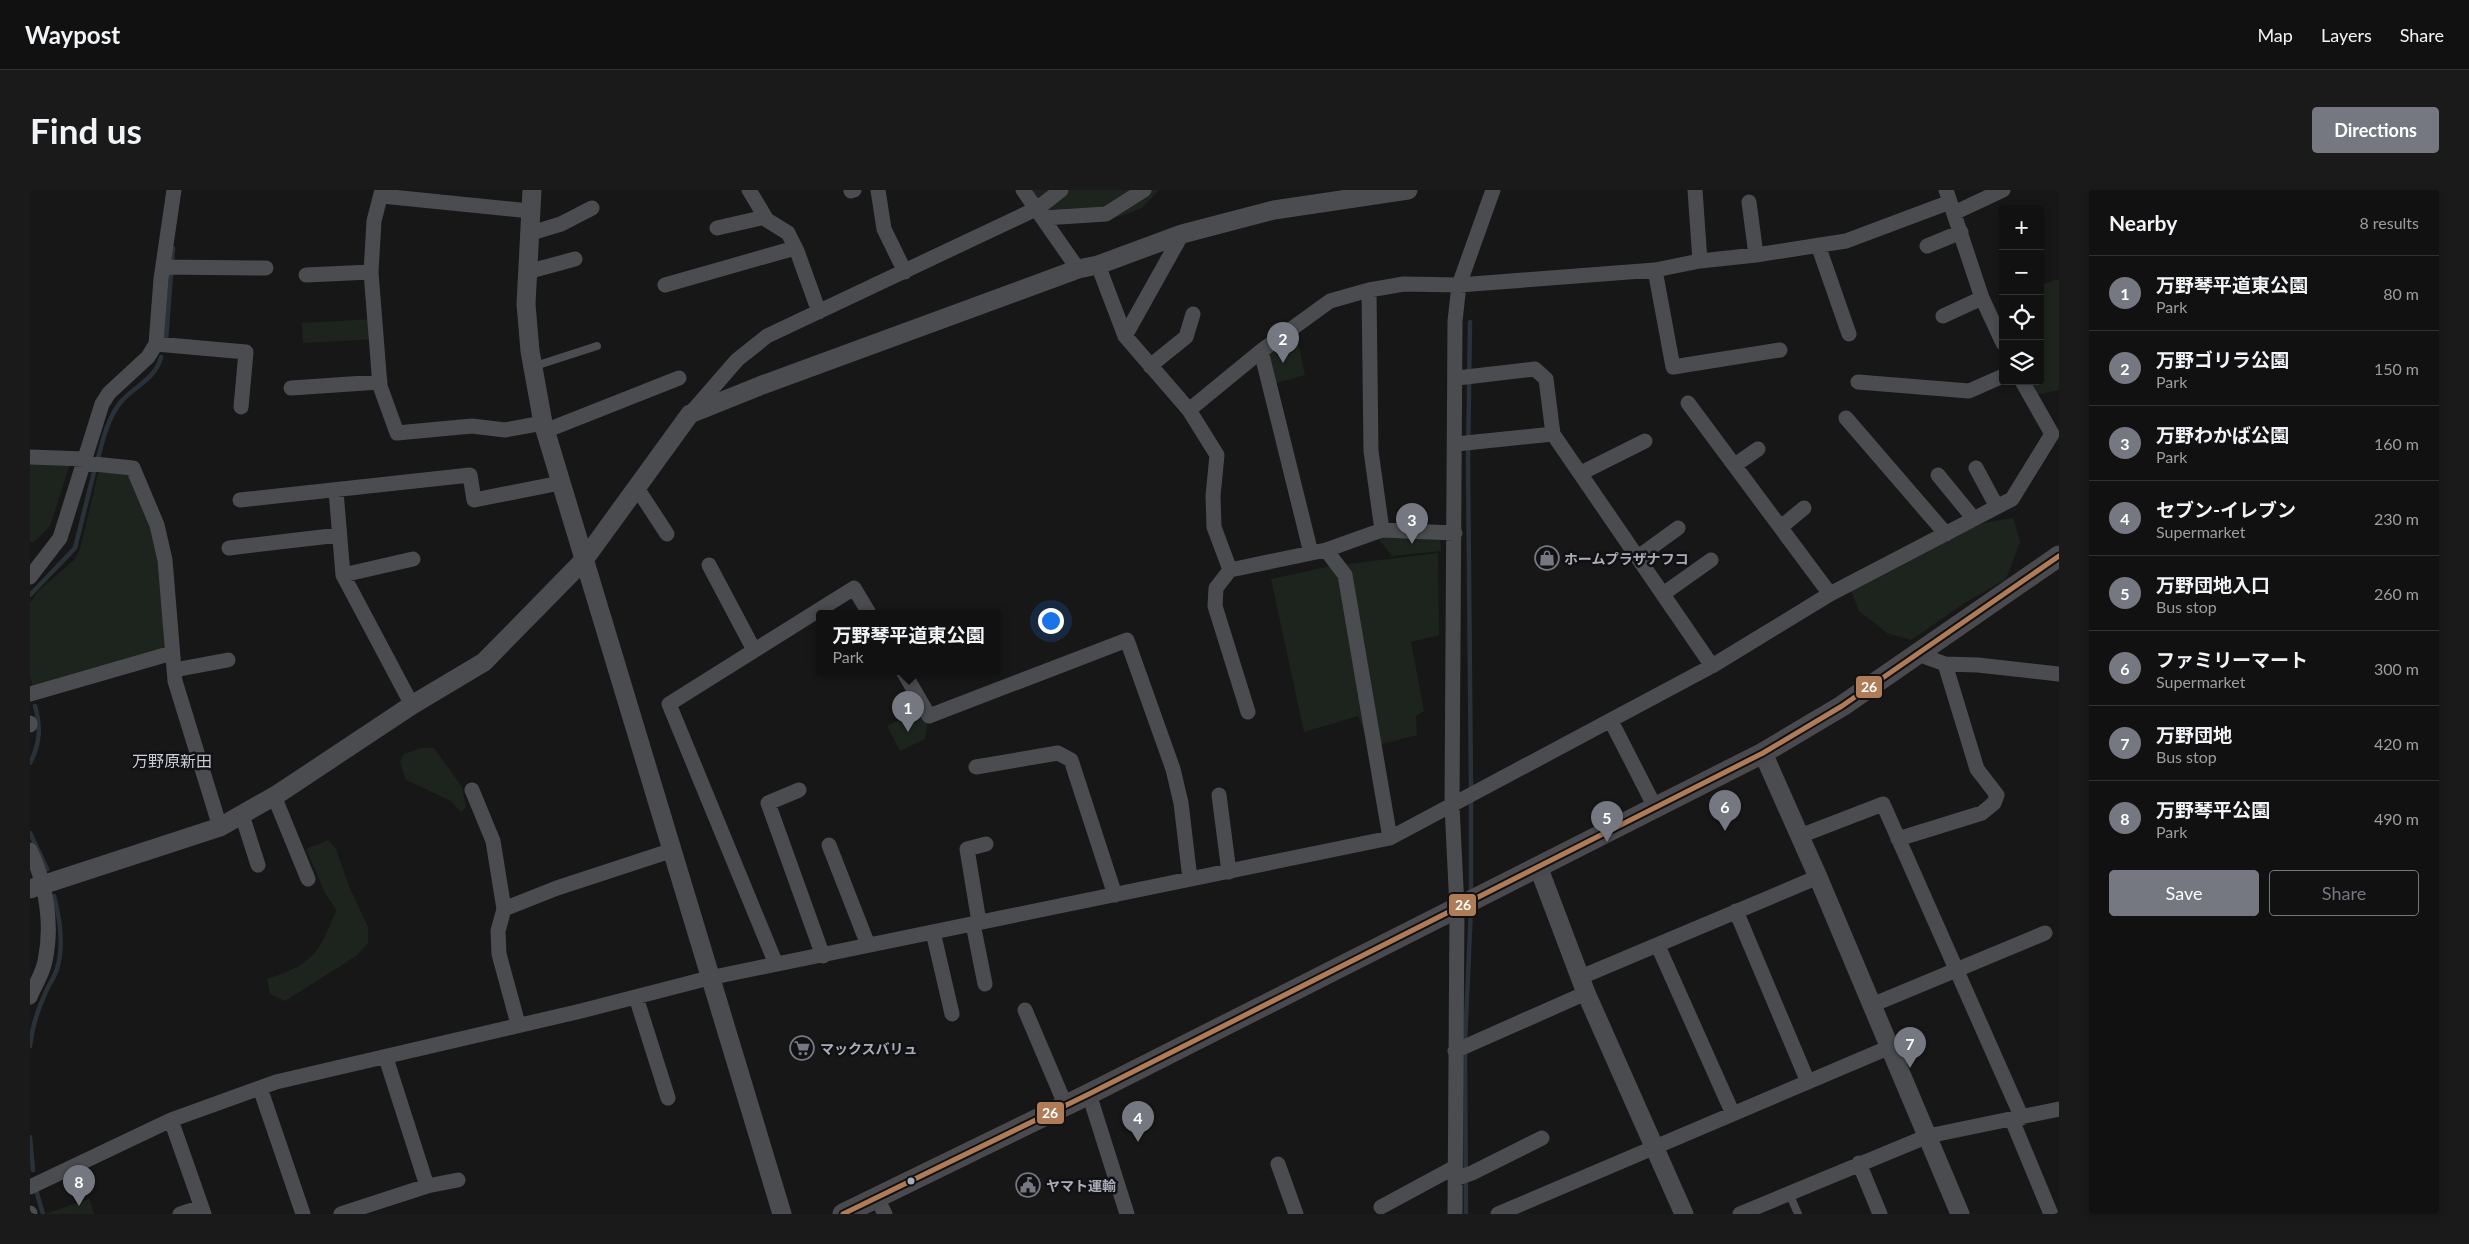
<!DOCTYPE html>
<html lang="en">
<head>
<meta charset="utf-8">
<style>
  :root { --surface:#111; --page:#1a1a1a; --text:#f1f3f6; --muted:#9c9d9f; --line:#303131; --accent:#757880 }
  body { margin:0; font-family:Lato,"Noto Sans JP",sans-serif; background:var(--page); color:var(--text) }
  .controls { position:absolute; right:15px; top:15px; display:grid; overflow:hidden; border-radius:5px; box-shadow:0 2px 8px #0003 }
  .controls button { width:45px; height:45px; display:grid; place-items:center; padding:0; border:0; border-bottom:1px solid var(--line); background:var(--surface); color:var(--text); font:25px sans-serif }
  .you { position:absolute; left:1020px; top:430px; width:18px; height:18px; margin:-12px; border:4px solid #fff; border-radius:50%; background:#1a73e8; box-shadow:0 0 0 8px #1a73e833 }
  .badge { display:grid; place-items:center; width:32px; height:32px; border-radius:50%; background:var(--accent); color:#fff; font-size:16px; font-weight:700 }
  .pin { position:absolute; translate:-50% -41px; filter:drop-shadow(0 1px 2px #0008) }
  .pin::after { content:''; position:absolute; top:26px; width:18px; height:15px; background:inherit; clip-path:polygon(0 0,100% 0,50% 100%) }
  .popup { position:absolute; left:786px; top:420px; width:185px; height:65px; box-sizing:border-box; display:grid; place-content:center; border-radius:5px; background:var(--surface); filter:drop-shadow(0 1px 4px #0005); font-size:16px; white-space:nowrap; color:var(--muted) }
  .popup b { font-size:19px; color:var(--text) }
  .popup::after { content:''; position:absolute; left:50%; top:100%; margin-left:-10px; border:10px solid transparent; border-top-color:var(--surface) }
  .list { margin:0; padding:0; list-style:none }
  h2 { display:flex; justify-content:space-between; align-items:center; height:65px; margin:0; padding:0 20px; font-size:21px }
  h2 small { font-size:16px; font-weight:400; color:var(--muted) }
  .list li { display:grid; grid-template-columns:32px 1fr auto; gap:15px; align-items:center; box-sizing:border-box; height:75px; padding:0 20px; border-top:1px solid var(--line) }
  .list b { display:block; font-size:19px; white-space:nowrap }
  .list p { margin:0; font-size:16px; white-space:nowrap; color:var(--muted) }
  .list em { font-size:16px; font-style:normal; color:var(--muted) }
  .actions { display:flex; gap:10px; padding:15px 20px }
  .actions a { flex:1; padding:11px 0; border:1px solid var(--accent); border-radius:5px; text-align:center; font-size:18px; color:var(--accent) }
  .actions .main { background:var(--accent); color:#fff }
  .icon { flex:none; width:28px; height:28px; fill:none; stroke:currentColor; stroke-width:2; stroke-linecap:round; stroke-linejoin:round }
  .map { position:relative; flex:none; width:2029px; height:1024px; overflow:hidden; border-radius:5px }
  header { display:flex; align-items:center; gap:30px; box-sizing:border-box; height:70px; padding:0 25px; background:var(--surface); border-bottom:1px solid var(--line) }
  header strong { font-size:24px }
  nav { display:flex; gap:28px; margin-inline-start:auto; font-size:18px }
  .intro { display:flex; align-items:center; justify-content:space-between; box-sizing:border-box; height:120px; padding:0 30px }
  h1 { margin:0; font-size:35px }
  .button { padding:12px 22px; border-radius:5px; background:var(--accent); color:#fff; font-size:18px; font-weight:700 }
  main { display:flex; gap:30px; padding:0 30px }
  aside { flex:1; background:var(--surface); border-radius:5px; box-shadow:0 2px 8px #0003 }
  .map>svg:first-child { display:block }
  .green { fill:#1d241e }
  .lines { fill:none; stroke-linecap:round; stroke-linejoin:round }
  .stream { stroke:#2a3239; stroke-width:4.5 }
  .service { stroke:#4b4c50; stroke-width:8 }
  .minor { stroke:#4b4c50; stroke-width:15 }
  .tertiary { stroke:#4b4c50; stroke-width:19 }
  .secondary { stroke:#4a4a4e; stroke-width:21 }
  .bus-1-casing { stroke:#111113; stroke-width:9 }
  .bus-1 { stroke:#b07c57; stroke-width:5 }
  .bus-dot { fill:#a8adb8; stroke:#111113; stroke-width:2 }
  .labels { text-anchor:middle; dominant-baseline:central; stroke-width:5; stroke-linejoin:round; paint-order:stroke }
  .poi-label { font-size:14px; font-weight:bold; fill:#a8adb8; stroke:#111113; text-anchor:start }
  .quarter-label { font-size:16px; fill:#c9ccd4; stroke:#111113 }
  .line-badge { stroke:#111113; stroke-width:2 }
  .badge-label { font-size:14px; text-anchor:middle; font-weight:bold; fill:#fff }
</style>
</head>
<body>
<header>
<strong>Waypost</strong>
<nav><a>Map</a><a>Layers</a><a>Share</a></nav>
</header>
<div class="intro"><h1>Find us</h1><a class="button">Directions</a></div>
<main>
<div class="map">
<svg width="2029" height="1024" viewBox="0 0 2029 1024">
  <rect width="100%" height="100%" fill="#171717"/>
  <path class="green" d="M996,0H1129L1112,18L1079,30L1019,29Z
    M2029,89V200L2005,205L1998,191H2010V95Z
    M345,129L346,149L273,153L272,133Z
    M1265,137L1275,185L1239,195L1231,161Z
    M0,270L41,271L20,336L3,353L0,351Z
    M69,280L99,282L123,337L130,376L135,458L3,498L0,486V413L8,401L44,370L50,359Z
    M1983,328L1990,352L1976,389L1935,413L1881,450L1857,443L1829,421L1820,398L1943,337L1957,332Z
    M1410,343L1411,361L1362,366L1347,347Z
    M1408,363L1409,445L1381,452L1394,521L1386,526L1387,545L1341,557L1328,526L1274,542L1241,389L1301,376Z
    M891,519L898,532L895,549L870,561L857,536Z
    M391,558H404L432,597L436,617L431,622L421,611L376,590L370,572L374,564Z
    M298,650L306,659L319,696L338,737V753L326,766L255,811L240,804L237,789C283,774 289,764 306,720L295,703L276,659Z
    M59,1009L64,1024H15Z"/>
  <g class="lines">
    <path class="stream" d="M1440,132L1438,272L1441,600
      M136,150L143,58
      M68,268C73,249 78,228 90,213C103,197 126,189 131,167
      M0,405L45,358L64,282
      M0,573C10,554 11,537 5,516
      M1441,608V703
      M0,643L17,679
      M1435,853L1441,718
      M0,856C2,838 7,821 15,804C18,796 24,788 27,779C34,756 30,729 24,706
      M1435,861L1436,1024
      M0,947L3,980
      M6,1000L13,1024"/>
    <path class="service" d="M502,177L567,156
      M1759,1003L1768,1024"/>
    <path class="minor" d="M719,0L737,30L758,43L767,61L789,122
      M848,0L854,39L875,82
      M993,0L1048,79
      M1665,0L1670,71
      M1916,0L1952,108L1973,153
      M821,1L824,0
      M352,6L500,21
      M1719,12L1726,65
      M1924,23L1973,0
      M1014,28L1076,24L1114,0
      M687,38L735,27
      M498,44L531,34L562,18
      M1152,44L1095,146L1159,220L1187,265L1183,306L1184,337L1200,380L1186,398L1185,416L1218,522
      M1788,55L1819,144
      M1897,56L1931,42
      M1068,75L1095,146
      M133,77L236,78
      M1625,80L1643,177L1750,160
      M341,82L344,31L352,0
      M497,82L545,69
      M276,85L341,82L350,196L367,243L442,236L475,240L513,233
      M635,95L765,58
      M1339,100L1341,261L1352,340
      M1913,126L1952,108
      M126,154L216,162L211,217
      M1231,161L1281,363
      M1120,176L1156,147L1163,124
      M1427,188L1505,179L1516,189L1523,244
      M1828,192L1939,201L1973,186
      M261,198L350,192
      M1658,213L1800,404
      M1159,220L1231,161L1300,111L1339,100L1374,94L1429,95L1625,80L1670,71L1726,65L1816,51L1920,12
      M661,223L707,170L737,146L1008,18L1031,0
      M1816,228L1916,344
      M515,241L649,188
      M1426,254L1523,244L1682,476
      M0,267L55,269
      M54,273L103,278L127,335L135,370L145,491L190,637
      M1705,275L1728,259
      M1946,278L1967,317
      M1551,283L1615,251
      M1908,285L1944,329
      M607,298L637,344
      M306,301L313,385L382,515
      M210,310L440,285L444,310L530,293
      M1751,337L1774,318
      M199,358L309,345
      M1296,360L1315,385L1360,648
      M1608,367L1648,338
      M679,375L724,460
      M1200,380L1296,360L1352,340L1425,343
      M313,385L383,369
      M0,387L30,348L72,214L79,203L118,167L126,154L131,89L144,0
      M1633,404L1681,370
      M1888,464L1915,474L1948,475L2029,484
      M144,480L198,470
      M873,481L899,526L1097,450L1143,579L1151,613L1160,689
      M0,504L142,463
      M1581,531L1625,617
      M0,533V535
      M946,577L1028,563L1041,570L1085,705
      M442,600L463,651L474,719L468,741L469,764L488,834
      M769,600L738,613L793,766
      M1189,605L1199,682
      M244,606L278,689
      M212,625L228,675
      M1770,646L1853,614L1992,928
      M1868,649L1952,623L1964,613L1967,605L1947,579L1915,474
      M799,655L838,755
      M0,660C16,693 23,734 15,771C13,783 5,795 0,807
      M474,719L527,698L640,661
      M1706,721L1778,892
      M949,732L937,659L956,654
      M943,734L955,794
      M903,742L922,824
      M1628,756L1703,924
      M746,774L639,514L824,398L839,423
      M1551,787L1788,687
      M606,807L638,908
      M1842,815L2015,743
      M995,820L1035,914
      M1425,861L1556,803
      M356,868L397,996
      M230,898L273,1024
      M1059,904L1097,1024
      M141,930L174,1024
      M1982,930L2021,1024
      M1829,973L1850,1024
      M1248,974L1266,1024
      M1425,989L1442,983L1512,948
      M0,997L141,930L246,892L551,821L679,788L1360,648L1682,476L1800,404L1982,309L2022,244L1992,191
      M847,1008L855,1024
      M1351,1017L1425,977
      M0,1023V1024
      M150,1024L171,1017
      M311,1024L397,996L428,990
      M1425,1024L1427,718L1422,616L1425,131L1429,95L1463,0
      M1468,1024L1860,857
      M1710,1024L1898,946L2029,919"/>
    <path class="tertiary" d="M502,0L496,114L500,161L513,233L752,1024
      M1733,563L1788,687L1930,1024
      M1508,676L1556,803L1654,1024
      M0,699L190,637L248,604L382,515L454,472L554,370L660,224L732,195L1048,79L1068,75L1152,44L1244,20L1378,0"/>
    <path class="secondary" d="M813,1024L1059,904L1733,563L1812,516L2029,366"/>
    <g class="bus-1-casing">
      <path id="bus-1" d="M813,1024L1059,904L1733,563L1812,516L2029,366"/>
    </g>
    <use href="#bus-1" class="bus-1"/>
  </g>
  <defs>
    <g id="shop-ring" transform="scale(1.25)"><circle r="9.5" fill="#111113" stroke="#757880" stroke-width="1.5"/><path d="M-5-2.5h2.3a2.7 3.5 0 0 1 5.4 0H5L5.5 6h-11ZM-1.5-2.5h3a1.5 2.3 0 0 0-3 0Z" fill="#757880"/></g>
    <g id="supermarket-ring" transform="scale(1.25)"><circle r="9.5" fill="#111113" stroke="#757880" stroke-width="1.5"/><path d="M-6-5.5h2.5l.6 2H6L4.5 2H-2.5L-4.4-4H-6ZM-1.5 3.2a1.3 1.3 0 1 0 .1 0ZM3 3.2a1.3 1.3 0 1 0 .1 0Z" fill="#757880"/></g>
    <g id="civic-ring" transform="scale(1.25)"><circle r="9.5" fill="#111113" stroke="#757880" stroke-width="1.5"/><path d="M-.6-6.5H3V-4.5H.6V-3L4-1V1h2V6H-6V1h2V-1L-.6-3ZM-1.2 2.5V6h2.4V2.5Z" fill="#757880"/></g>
  </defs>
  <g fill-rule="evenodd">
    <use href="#shop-ring" x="1517" y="368"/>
    <use href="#supermarket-ring" x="772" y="858"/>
    <use href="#civic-ring" x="998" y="995"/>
  </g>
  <circle class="bus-dot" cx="881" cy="991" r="4.5"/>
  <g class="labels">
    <g class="poi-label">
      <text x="1534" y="368">ホームプラザナフコ</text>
      <text x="790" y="858">マックスバリュ</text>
      <text x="1016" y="995">ヤマト運輸</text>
    </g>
    <g class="quarter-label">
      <text x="142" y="570">万野原新田</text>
    </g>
  </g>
  <g class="line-badge">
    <rect x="1825" y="485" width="28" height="24" rx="5" fill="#b07c57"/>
    <rect x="1418" y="703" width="29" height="24" rx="5" fill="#b07c57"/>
    <rect x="1006" y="911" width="29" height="24" rx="5" fill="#b07c57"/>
  </g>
  <g class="badge-label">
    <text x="1839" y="502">26</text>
    <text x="1433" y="720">26</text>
    <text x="1020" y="928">26</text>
  </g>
</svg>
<div class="controls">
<button>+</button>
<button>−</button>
<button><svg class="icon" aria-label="locate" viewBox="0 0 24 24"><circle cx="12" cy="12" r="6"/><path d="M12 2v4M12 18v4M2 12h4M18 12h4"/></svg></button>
<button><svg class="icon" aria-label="layers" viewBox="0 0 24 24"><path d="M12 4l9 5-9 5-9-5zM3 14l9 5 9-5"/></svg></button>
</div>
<div class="you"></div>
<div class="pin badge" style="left:878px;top:542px">1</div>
<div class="popup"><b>万野琴平道東公園</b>Park</div>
<div class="pin badge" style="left:1253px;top:173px">2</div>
<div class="pin badge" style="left:1382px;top:354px">3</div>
<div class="pin badge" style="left:1108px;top:952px">4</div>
<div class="pin badge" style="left:1577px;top:652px">5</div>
<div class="pin badge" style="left:1695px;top:641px">6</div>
<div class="pin badge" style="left:1880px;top:878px">7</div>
<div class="pin badge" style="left:49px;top:1016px">8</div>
</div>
<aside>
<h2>Nearby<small>8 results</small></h2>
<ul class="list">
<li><span class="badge">1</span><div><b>万野琴平道東公園</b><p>Park</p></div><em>80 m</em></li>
<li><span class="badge">2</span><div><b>万野ゴリラ公園</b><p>Park</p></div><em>150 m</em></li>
<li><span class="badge">3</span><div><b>万野わかば公園</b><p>Park</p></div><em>160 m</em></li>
<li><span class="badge">4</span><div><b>セブン-イレブン</b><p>Supermarket</p></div><em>230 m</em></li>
<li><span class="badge">5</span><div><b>万野団地入口</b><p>Bus stop</p></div><em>260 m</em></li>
<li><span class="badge">6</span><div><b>ファミリーマート</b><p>Supermarket</p></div><em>300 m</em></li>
<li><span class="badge">7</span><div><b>万野団地</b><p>Bus stop</p></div><em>420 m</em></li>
<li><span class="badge">8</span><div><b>万野琴平公園</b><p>Park</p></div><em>490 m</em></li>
</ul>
<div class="actions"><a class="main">Save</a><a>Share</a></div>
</aside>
</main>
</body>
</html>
